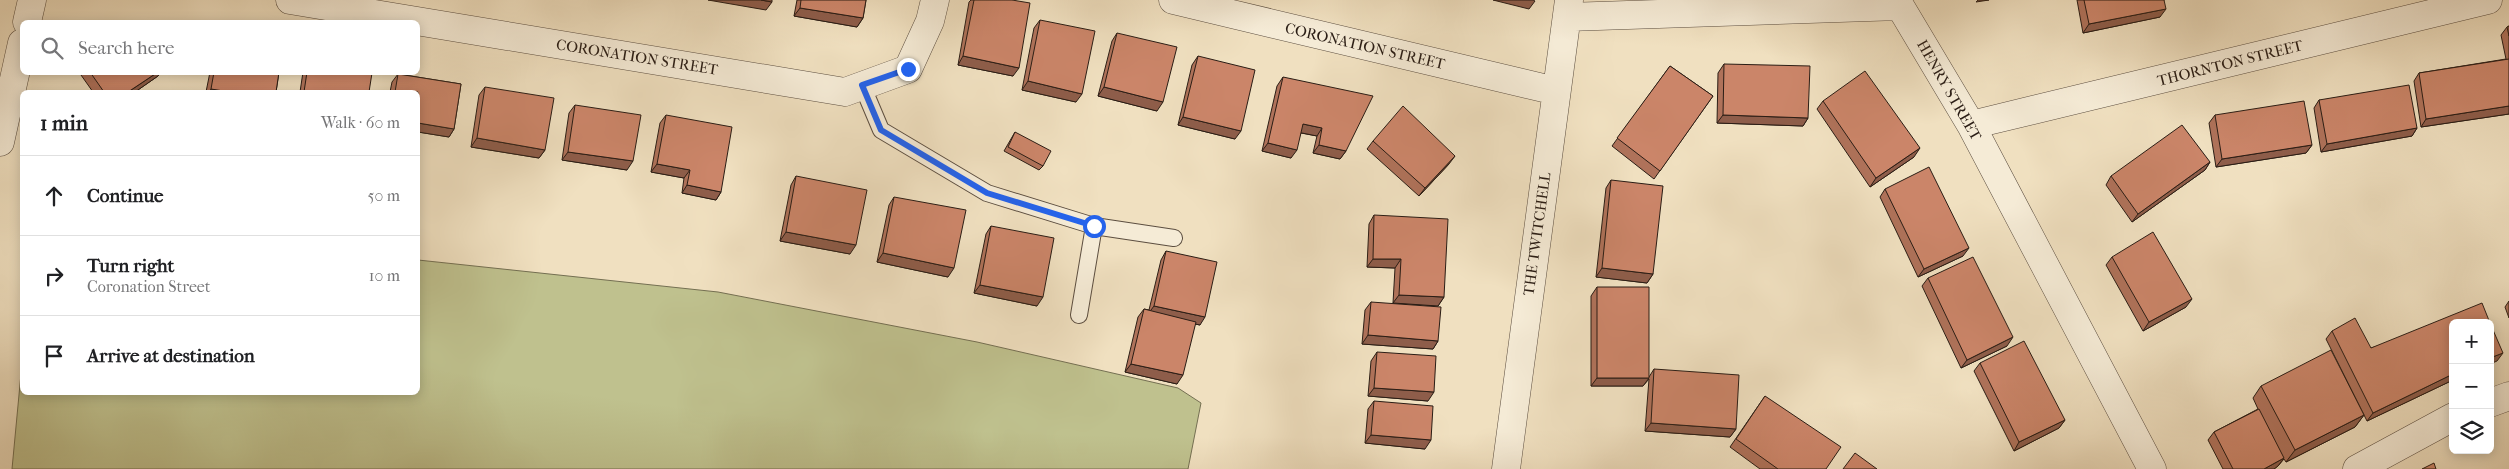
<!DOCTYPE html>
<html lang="en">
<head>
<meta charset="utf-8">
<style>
  :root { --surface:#fff; --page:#f6f6f6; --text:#202124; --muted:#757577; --line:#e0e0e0 }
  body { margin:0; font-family:"IM FELL French Canon",serif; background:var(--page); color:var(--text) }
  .controls { position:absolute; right:15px; bottom:15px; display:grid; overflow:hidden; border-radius:8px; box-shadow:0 2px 12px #0003 }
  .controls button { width:45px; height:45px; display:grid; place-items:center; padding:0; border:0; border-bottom:1px solid var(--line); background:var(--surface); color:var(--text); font:25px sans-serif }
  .stop { position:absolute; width:15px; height:15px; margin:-11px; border:4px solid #2563eb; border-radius:50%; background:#fff }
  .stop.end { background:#2563eb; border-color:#fff; box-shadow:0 1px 5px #0008 }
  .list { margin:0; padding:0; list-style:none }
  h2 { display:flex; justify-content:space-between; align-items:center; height:65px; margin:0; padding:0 20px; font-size:21px }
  h2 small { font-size:16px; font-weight:400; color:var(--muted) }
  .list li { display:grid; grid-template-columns:32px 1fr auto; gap:15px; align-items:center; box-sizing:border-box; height:80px; padding:0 20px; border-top:1px solid var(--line) }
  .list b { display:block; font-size:19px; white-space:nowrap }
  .list p { margin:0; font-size:16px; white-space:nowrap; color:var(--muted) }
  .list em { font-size:16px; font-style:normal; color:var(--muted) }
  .icon { flex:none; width:28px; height:28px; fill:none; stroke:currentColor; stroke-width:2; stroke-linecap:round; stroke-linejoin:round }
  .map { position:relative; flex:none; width:2509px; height:469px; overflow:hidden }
  .search { position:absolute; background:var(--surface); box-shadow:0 2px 12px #0003; left:20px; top:20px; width:400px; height:55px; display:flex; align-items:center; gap:12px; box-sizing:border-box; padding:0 18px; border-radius:8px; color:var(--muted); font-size:19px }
  .panel { position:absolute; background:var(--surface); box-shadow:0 2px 12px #0003; left:20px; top:90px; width:400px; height:305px; border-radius:8px }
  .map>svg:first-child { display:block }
  .green { fill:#bfc18e; stroke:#746f52 }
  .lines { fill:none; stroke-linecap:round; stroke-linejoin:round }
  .lane-casing { stroke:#5c4e40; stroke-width:18 }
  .street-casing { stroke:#5c4e40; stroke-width:29 }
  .lane { stroke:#f5ebd6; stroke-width:16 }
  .street { stroke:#f5ebd6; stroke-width:28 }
  .wall { fill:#af725a; stroke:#2a1d15 }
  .shaded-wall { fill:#8e5d4a; stroke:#2a1d15 }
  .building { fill:#cb8569; stroke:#2a1d15 }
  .route { stroke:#2563eb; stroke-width:6 }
  .labels { text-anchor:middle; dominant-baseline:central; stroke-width:4; stroke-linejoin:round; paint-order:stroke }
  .street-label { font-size:15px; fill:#2a1d15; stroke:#f5ebd6 }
</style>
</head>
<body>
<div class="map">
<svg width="2509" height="469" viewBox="0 0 2509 469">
  <rect width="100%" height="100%" fill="#f0e0c0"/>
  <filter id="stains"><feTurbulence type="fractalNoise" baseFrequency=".004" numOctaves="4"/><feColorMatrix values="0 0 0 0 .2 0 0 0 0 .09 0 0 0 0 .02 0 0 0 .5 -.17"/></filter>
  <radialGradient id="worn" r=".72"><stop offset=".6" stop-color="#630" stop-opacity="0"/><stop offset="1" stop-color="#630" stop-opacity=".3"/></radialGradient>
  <path class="green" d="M418,260L718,292L977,342L1178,388L1201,403L1188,469H12L22,363V392H418Z"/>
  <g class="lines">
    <g class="lane-casing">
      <path id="lane" d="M862,85L881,130L987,193L1094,226L1174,238
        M1079,315L1094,226"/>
    </g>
    <g class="street-casing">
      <path id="street" d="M290,0L845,92L908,69L930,21L935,0
        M1173,0L1556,91
        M1567,17L1900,6L1971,125L2152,469
        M27,22L32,0
        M1971,125L2488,0
        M0,142L22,43
        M2490,403L2509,396
        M1506,469L1569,0
        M2357,469L2453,417"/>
    </g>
    <use href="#lane" class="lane"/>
    <use href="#street" class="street"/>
  </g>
  <path class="wall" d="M797,0H866L863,18L857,27L794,16Z
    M971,0H1012L1013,76L958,65L969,2Z
    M2077,0H2164L2160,17L2083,33Z
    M1040,20L1076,102L1022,90L1034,28Z
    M2509,26V114L2421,127L2414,81L2419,73L2506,59L2501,35L2507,27Z
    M1117,33L1157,111L1098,96L1112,41Z
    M1198,56L1235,139L1178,125L1192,65Z
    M1724,64L1808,118L1803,126L1717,123L1718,73Z
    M1670,66L1713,96L1654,179L1612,146Z
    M82,72H161L158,76L135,92H93L81,75Z
    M210,72H279L276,92H206Z
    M303,72H367L369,92H300Z
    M398,74L461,84L454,129L449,137L418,132V92H390L392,82Z
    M1283,77L1346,151L1340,159L1313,153L1317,136L1301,133L1291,158L1262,151L1277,86Z
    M485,87L545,150L539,158L471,147L479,95Z
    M2319,100L2417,128L2412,136L2321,152L2314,108Z
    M1823,101L1914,157L1870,187L1817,109Z
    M575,105L627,170L562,160L569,113Z
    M666,115L721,192L716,200L682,193L684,178L651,172L660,123Z
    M2215,115L2312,145L2306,153L2216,167L2209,123Z
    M1015,132L1043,166L1039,170L1004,151Z
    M1373,141L1449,164L1419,196L1367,149Z
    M2210,162L2205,170L2132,222L2106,185L2111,176Z
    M796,176L850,254L780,241L791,185Z
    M1611,180L1653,274L1647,283L1596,277L1606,188Z
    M1885,189L1963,256L1918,277L1880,197Z
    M894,197L948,277L877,262L889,205Z
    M1374,215L1444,297L1438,306L1393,303L1395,268L1367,267L1369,224Z
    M991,226L1037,306L974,293L986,234Z
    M1166,251L1200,325L1195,324L1177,384L1125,372L1138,317L1144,309L1149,310L1161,260Z
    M2112,257L2186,307L2143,331L2106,265Z
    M1928,278L2007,346L1961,368L1922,286Z
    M1597,287L1649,377L1654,369L1736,429L1730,437L1645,431L1649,379L1643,386H1591V296Z
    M2509,301V318L2505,307Z
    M1371,302L1438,341L1433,349L1362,344L1365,310Z
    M2453,323V380L2367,421L2326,339L2332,331L2371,348Z
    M1377,352L1428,401L1368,396L1371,361Z
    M1980,363L2065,420L2059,428L2014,451L1974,371Z
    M2261,386L2364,415L2355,427L2286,462L2284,459L2278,466L2274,469H2223L2208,440L2214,432L2258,409L2253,398Z
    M1765,396L1826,469H1760L1730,447Z
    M1374,401L1425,449L1365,443L1368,409Z"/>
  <path class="shaded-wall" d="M708,0H761L772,2L766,10Z
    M1493,0H1533L1535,1L1529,9Z
    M1978,0H1989L1976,2Z
    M800,8L863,18L857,27L794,16Z
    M2166,9L2160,17L2083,33L2089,24Z
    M963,56L1019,68L1013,76L958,65Z
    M158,72H161L158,76L135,92H128Z
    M1028,81L1082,94L1076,102L1022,90Z
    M1104,87L1163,102L1157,111L1098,96Z
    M211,89L230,92H209Z
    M2509,106V114L2421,127L2426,119Z
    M1723,115L1808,118L1803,126L1717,123Z
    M1183,117L1241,131L1235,139L1178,125Z
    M418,123L454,129L449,137L418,132Z
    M1303,124L1322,128L1317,136L1297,132Z
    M2417,128L2412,136L2321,152L2327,144Z
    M477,138L545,150L539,158L471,147Z
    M1268,143L1297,150L1291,158L1262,151Z
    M1319,145L1346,151L1340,159L1313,153Z
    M2312,145L2306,153L2216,167L2222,159Z
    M1920,148L1914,157L1870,187L1876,178Z
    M568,152L633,161L627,170L562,160Z
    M1455,156L1449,164L1419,196L1425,188Z
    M2210,162L2205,170L2132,222L2138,214Z
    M657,164L690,170L684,178L651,172Z
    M687,185L721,192L716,200L682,193Z
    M786,232L856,245L850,254L780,241Z
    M1969,248L1963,256L1918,277L1924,269Z
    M883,253L954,268L948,277L877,262Z
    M1373,259H1401L1395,268L1367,267Z
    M1602,268L1653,274L1647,283L1596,277Z
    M980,285L1043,297L1037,306L974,293Z
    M1399,295L1444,297L1438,306L1393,303Z
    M2192,299L2186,307L2143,331L2149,322Z
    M1154,306L1205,317L1200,325L1148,314Z
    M1368,335L1438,341L1433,349L1362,344Z
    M2013,337L2007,346L1961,368L1967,360Z
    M2503,353L2497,361L2490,364V358Z
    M1131,364L1183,375L1177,384L1125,372Z
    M2453,374V380L2367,421L2373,413Z
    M1597,378H1649L1643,386H1591Z
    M1374,388L1434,392L1428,401L1368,396Z
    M2364,415L2355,427L2286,462L2295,450Z
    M2065,420L2059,428L2014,451L2019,442Z
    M1651,423L1736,429L1730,437L1645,431Z
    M1371,435L1431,440L1425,449L1365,443Z
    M2284,458L2278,466L2274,469H2264Z"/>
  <path class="building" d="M761,0H772V2Z
    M801,0H866L863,18L800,8Z
    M974,0H1012L1030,3L1019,68L963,56Z
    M2084,0H2164L2166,9L2089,24Z
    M1040,20L1095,31L1082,94L1028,81Z
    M2509,26V36L2507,27Z
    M1117,33L1177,47L1163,102L1104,87Z
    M1198,56L1255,70L1241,131L1183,117Z
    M2509,59V106L2426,119L2419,73Z
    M1724,64L1810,66L1808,118L1723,115Z
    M1670,66L1713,96L1660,171L1617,138Z
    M1865,71L1920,148L1876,178L1823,101Z
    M90,72H158L128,92H104Z
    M214,72H279L276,92H230L211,89Z
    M307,72H367L372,73L369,92H304Z
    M398,74L461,84L454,129L418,123V92H395Z
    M1283,77L1373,96L1346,151L1319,145L1322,128L1303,124L1297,150L1268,143Z
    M2409,85L2417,128L2327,144L2319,100Z
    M485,87L554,98L545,150L477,138Z
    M2304,101L2312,145L2222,159L2215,115Z
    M575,105L641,115L633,161L568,152Z
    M1403,106L1455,156L1425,188L1373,141Z
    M666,115L732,127L721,192L687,185L690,170L657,164Z
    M2182,125L2210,162L2138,214L2111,176Z
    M1015,132L1051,151L1043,166L1008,147Z
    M1929,167L1969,248L1924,269L1885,189Z
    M796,176L867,190L856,245L786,232Z
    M1611,180L1663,186L1653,274L1602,268Z
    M894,197L966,210L954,268L883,253Z
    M1374,215L1448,219L1444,297L1399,295L1401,259H1373Z
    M991,226L1054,238L1043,297L980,285Z
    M2153,232L2192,299L2149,322L2112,257Z
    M1166,251L1217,262L1205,317L1154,306Z
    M1973,257L2013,337L1967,360L1928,278Z
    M1597,287H1649V378H1597Z
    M1371,302L1441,307L1438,341L1368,335Z
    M2482,303L2490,323H2453V374L2373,413L2332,331L2355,318L2371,348Z
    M1144,309L1196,322L1183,375L1131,364Z
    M2490,323L2503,353L2490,358Z
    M2024,341L2065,420L2019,442L1980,363Z
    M2331,350L2364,415L2295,450L2261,386Z
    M1377,352L1436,356L1434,392L1374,388Z
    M1654,369L1739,375L1736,429L1651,423Z
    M1765,396L1841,447L1826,469H1778L1736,439Z
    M1374,401L1433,406L1431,440L1371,435Z
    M2259,409L2284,458L2264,469H2233L2214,432Z
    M1855,453L1877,469H1843Z
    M2434,463L2436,469H2422Z"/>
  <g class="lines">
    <path class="route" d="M908,69L862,85L881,130L987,193L1094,226"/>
  </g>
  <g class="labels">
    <g class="street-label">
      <text transform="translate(1365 46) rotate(13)">CORONATION STREET</text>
      <text transform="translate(637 57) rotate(9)">CORONATION STREET</text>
      <text transform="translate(2230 63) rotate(-14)">THORNTON STREET</text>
      <text transform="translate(1949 90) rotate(60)">HENRY STREET</text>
      <text transform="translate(1537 234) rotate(-82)">THE TWITCHELL</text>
    </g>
  </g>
  <rect width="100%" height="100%" filter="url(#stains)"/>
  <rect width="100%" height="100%" fill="url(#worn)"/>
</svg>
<div class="controls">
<button>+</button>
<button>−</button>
<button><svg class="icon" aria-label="layers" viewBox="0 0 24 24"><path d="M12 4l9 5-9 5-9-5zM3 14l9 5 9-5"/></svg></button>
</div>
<div class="stop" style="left:1094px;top:226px"></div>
<div class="stop end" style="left:908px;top:69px"></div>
<div class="search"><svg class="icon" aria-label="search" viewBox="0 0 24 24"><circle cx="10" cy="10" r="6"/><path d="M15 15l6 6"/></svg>Search here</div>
<section class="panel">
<h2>1 min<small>Walk · 60 m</small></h2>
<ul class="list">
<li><svg class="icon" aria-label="ahead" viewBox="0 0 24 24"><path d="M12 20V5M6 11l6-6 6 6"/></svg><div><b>Continue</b></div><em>50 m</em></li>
<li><svg class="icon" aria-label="right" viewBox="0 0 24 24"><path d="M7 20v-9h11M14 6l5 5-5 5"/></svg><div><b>Turn right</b><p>Coronation Street</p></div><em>10 m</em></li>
<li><svg class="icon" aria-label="arrive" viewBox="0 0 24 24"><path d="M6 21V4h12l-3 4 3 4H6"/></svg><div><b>Arrive at destination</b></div></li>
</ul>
</section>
</div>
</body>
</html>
